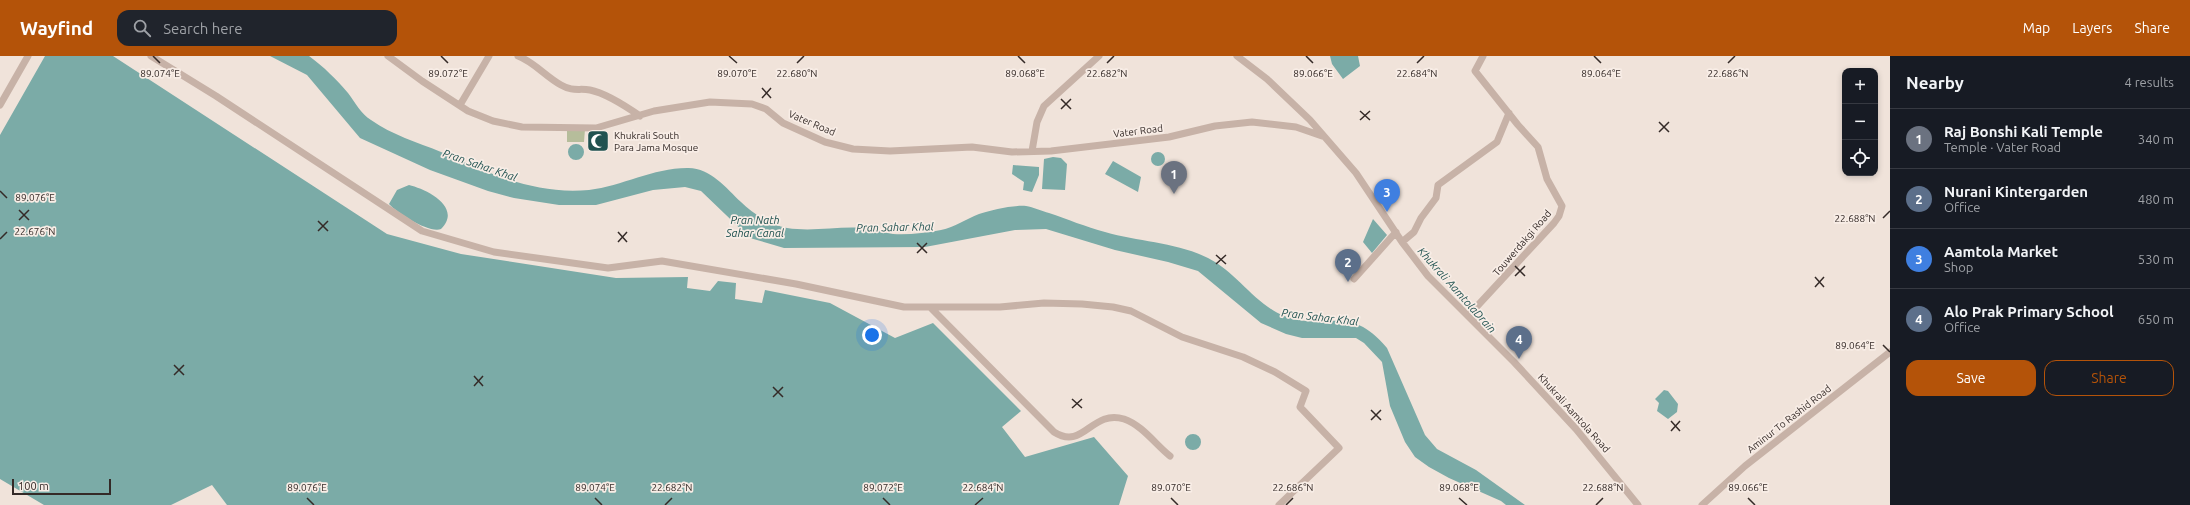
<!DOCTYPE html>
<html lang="en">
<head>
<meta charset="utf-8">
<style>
  :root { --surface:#171b24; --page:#20242c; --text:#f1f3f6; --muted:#9ea1a6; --line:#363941; --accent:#b45309 }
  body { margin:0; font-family:Ubuntu,sans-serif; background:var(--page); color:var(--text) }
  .controls { position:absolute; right:12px; top:12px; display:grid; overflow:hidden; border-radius:8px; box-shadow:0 2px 6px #0003 }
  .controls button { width:36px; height:36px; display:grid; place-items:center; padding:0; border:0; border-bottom:1px solid var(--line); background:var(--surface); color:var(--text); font:20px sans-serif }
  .scale { position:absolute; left:12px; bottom:10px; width:99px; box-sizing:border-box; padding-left:4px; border:2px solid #342a27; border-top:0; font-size:11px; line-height:14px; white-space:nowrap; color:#342a27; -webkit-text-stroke:3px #f8ede6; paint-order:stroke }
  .you { position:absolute; left:872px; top:279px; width:14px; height:14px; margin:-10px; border:3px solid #fff; border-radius:50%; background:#1a73e8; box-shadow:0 0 0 6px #1a73e833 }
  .badge { display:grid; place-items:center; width:26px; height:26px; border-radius:50%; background:var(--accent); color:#fff; font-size:13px; font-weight:700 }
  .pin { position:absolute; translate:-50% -33px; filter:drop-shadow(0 1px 2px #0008) }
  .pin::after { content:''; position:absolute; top:21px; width:14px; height:12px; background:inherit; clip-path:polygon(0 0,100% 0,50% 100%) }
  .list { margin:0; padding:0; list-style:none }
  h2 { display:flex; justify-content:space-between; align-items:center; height:52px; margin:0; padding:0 16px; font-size:17px }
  h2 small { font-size:13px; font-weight:400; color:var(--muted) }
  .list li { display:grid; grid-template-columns:26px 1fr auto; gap:12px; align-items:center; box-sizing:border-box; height:60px; padding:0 16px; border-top:1px solid var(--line) }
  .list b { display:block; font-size:15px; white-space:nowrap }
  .list p { margin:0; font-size:13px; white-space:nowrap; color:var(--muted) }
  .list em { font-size:13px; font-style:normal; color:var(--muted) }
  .actions { display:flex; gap:8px; padding:12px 16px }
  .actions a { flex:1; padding:9px 0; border:1px solid var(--accent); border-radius:12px; text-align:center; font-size:14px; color:var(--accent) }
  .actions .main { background:var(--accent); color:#fff }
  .icon { flex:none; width:22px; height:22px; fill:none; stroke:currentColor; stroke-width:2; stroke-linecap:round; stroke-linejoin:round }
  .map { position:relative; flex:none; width:1890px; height:449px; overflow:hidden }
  header { display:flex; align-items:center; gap:24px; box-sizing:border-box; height:56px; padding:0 20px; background:var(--accent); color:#fff }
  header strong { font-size:19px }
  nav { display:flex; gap:22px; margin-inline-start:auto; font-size:14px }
  .search { width:280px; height:36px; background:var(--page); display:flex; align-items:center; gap:10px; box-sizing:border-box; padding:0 14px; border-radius:12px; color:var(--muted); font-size:15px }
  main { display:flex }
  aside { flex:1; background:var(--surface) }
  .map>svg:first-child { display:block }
  .green { fill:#b6bd9b }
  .water { fill:#7baba7 }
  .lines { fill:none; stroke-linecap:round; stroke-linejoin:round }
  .minor { stroke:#c7b2a7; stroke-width:7 }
  .ticks { fill:none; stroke:#342a27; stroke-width:1.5 }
  .labels { text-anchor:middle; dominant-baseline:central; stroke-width:3.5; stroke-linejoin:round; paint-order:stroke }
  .street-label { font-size:10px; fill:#342a27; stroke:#f8ede6 }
  .poi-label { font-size:10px; fill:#342a27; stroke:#f8ede6; text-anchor:start }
  .water-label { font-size:11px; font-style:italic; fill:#205250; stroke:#f8ede6 }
  .ticks-label { font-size:10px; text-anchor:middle; fill:#342a27; stroke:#f8ede6; stroke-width:3.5; stroke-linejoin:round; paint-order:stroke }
</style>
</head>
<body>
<header>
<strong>Wayfind</strong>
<div class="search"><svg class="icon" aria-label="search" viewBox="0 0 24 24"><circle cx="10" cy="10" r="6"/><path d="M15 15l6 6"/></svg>Search here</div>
<nav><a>Map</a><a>Layers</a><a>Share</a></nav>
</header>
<main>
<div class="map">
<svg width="1890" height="449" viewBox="0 0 1890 449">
  <rect width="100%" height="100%" fill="#f0e3da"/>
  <path class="green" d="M567,73H585L584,86H567Z"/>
  <path class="water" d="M45,0H113L387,178L461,198L616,222L688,221L687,232L710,235L718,225L736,227L735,243L762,247L765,234L830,247L895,282L933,267L1021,355L1002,371L1025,401L1094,381L1128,420L1119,449H227L212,429L171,449H44L0,423V79Z
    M270,0H309C324,11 336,23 348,37C355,46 361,58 371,64C392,79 417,86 441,96C490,117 533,139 589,134C622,130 653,112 687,112C710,111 726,132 741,146C752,157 771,169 787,172C813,176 838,170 864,172C874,173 884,177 893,178C908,179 926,177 941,174C955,171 966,163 979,158C992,154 1012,149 1026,150C1033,151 1042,155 1049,157C1067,163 1086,171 1105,176C1139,186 1176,186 1208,202C1236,216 1255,248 1284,260C1326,276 1349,246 1387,292L1425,379L1437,393L1476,414L1525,449H1506L1501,445L1449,422L1429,411L1415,401L1405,386L1390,350L1382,306L1364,287L1356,282H1302L1286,278L1261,267L1198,215L1168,206L1115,194L1046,173L1015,174L925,191L784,192L750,182L701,135L685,131L653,134L596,149H559L514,142L488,135L430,114L360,82L307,19Z
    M1330,0H1358L1360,10L1343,23L1332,8Z
    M568 96a8 8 0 1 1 16 0a8 8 0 1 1-16 0Z
    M1151 103a7 7 0 1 1 14 0a7 7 0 1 1-14 0Z
    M1053,101L1061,102L1067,108L1065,134L1042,133L1044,103Z
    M1113,105L1141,121L1138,136L1105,118Z
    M1013,109L1039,111V119L1032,136L1023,134L1024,126L1012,118Z
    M409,129C426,133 463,151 441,173C430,178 397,157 389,148L397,134Z
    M1373,163L1387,179L1372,197L1363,186Z
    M1664,334L1668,335L1678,348L1677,356L1668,363L1657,355L1659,347L1655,343Z
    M1185 386a8 8 0 1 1 16 0a8 8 0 1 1-16 0Z"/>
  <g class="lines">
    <path class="minor" d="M151,0L216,40L422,175L494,196L608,212L662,205L796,228L904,251H1000L1044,247L1082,248L1113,251L1131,255L1182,281L1243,301L1275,316L1306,335L1300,351L1339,392L1279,449
      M388,0L422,25L468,55L493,65L522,71L596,72L654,55L710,46L752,48L766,53L783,67L825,86L853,93L890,95L972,91L1012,96L1051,95L1169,81L1215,70L1252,66L1296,71L1322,80
      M518,0C534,6 545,20 561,29C573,36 579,32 590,34C605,37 627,51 640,60
      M1237,0L1267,23L1310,64L1356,117L1402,186L1428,220L1514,306L1576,373L1638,449
      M0,49L28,0
      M460,49L489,0
      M1032,95L1037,66L1044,50L1099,0
      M1402,186L1414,176L1421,162L1436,142L1438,129L1497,86L1509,57
      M1354,223L1396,176
      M931,252L1054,376C1084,395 1091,353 1124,363C1142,369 1156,389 1170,400
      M1468,260L1554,167L1559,160L1562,150L1547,123L1538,91L1518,69L1475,15L1483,0
      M1702,449L1745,410L1890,296"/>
  </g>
  <path class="ticks" d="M153,0L160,7M441,0L448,7M729,0L737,7M1018,0L1025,7M1306,0L1313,7M1594,0L1601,7M797,7L804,0M1107,7L1114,0M1417,7L1424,0M1728,7L1735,0M762,32L771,42M762,42L771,32M1061,43L1071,53M1061,53L1071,43M1360,55L1370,64M1360,64L1370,55M1659,66L1669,76M1659,76L1669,66M0,135L7,142M19,154L29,164M1883,162L1890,155M19,164L29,154M318,165L328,175M318,175L328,165M618,176L627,186M0,183L7,176M618,186L627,176M917,187L927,197M917,197L927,187M1216,199L1226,208M1216,208L1226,199M1515,210L1525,220M1515,220L1525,210M1815,221L1824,231M1815,231L1824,221M1883,289L1890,296M174,309L184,319M174,319L184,309M474,320L483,330M474,330L483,320M773,331L783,341M773,341L783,331M1072,343L1082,352M1072,352L1082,343M1371,354L1381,364M1371,364L1381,354M1671,365L1680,375M1671,375L1680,365M307,442L314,449M595,442L602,449M883,442L890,449M1171,442L1178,449M1459,442L1467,449M1748,442L1755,449M665,449L672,442M975,449L983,442M1286,449L1293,442M1596,449L1603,442"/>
  <defs>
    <g id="mosque-square" transform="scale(1.15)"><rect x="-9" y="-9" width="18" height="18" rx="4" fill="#205250" stroke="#f8ede6"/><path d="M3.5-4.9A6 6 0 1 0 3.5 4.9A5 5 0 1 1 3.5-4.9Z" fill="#fff"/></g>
  </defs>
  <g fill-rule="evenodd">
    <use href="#mosque-square" x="598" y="85"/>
  </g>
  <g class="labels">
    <g class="street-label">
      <text transform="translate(812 67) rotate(23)">Vater Road</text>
      <text transform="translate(1138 75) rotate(-7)">Vater Road</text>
      <text transform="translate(1522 187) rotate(-49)">Touwerdakgi Road</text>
      <text transform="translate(1574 357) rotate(48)">Khukrali Aamtola Road</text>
      <text transform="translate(1789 363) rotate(-38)">Aminur To Rashid Road</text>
    </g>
    <g class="poi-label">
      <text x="614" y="79">Khukrali South<tspan x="614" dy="12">Para Jama Mosque</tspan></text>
    </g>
    <g class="water-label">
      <text transform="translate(480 109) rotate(19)">Pran Sahar Khal</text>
      <text x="755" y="164">Pran Nath<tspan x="755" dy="13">Sahar Canal</tspan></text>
      <text transform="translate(895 171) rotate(-1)">Pran Sahar Khal</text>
      <text transform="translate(1457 234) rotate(48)">Khukrali AamtolaDrain</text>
      <text transform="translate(1320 261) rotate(7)">Pran Sahar Khal</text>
    </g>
  </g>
  <g class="ticks-label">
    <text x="1025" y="21">89.068°E</text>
    <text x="1313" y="21">89.066°E</text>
    <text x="160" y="21">89.074°E</text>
    <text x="448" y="21">89.072°E</text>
    <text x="737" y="21">89.070°E</text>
    <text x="797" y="21">22.680°N</text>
    <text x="1107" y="21">22.682°N</text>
    <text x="1417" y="21">22.684°N</text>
    <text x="1601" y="21">89.064°E</text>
    <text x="1728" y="21">22.686°N</text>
    <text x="35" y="145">89.076°E</text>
    <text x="1855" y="166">22.688°N</text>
    <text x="35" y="179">22.676°N</text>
    <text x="1855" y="293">89.064°E</text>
    <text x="307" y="435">89.076°E</text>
    <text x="595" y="435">89.074°E</text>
    <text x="672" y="435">22.682°N</text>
    <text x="883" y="435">89.072°E</text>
    <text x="983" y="435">22.684°N</text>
    <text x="1171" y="435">89.070°E</text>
    <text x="1293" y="435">22.686°N</text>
    <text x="1459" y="435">89.068°E</text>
    <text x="1603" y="435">22.688°N</text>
    <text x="1748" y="435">89.066°E</text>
  </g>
</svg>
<div class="controls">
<button>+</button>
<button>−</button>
<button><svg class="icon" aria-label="locate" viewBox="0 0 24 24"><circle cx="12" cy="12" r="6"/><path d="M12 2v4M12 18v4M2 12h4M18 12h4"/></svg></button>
</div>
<div class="scale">100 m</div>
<div class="you"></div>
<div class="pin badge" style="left:1174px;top:138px;background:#6b7280">1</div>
<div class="pin badge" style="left:1348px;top:226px;background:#5c6f8a">2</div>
<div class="pin badge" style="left:1387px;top:156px;background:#3f7fe0">3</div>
<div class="pin badge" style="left:1519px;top:303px;background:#5c6f8a">4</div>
</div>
<aside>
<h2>Nearby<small>4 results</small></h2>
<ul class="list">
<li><span class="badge" style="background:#6b7280">1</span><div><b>Raj Bonshi Kali Temple</b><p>Temple · Vater Road</p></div><em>340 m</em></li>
<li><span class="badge" style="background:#5c6f8a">2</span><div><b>Nurani Kintergarden</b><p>Office</p></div><em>480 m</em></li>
<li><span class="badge" style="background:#3f7fe0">3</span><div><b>Aamtola Market</b><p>Shop</p></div><em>530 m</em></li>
<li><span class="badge" style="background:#5c6f8a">4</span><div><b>Alo Prak Primary School</b><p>Office</p></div><em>650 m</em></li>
</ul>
<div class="actions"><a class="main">Save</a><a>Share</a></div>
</aside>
</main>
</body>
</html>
